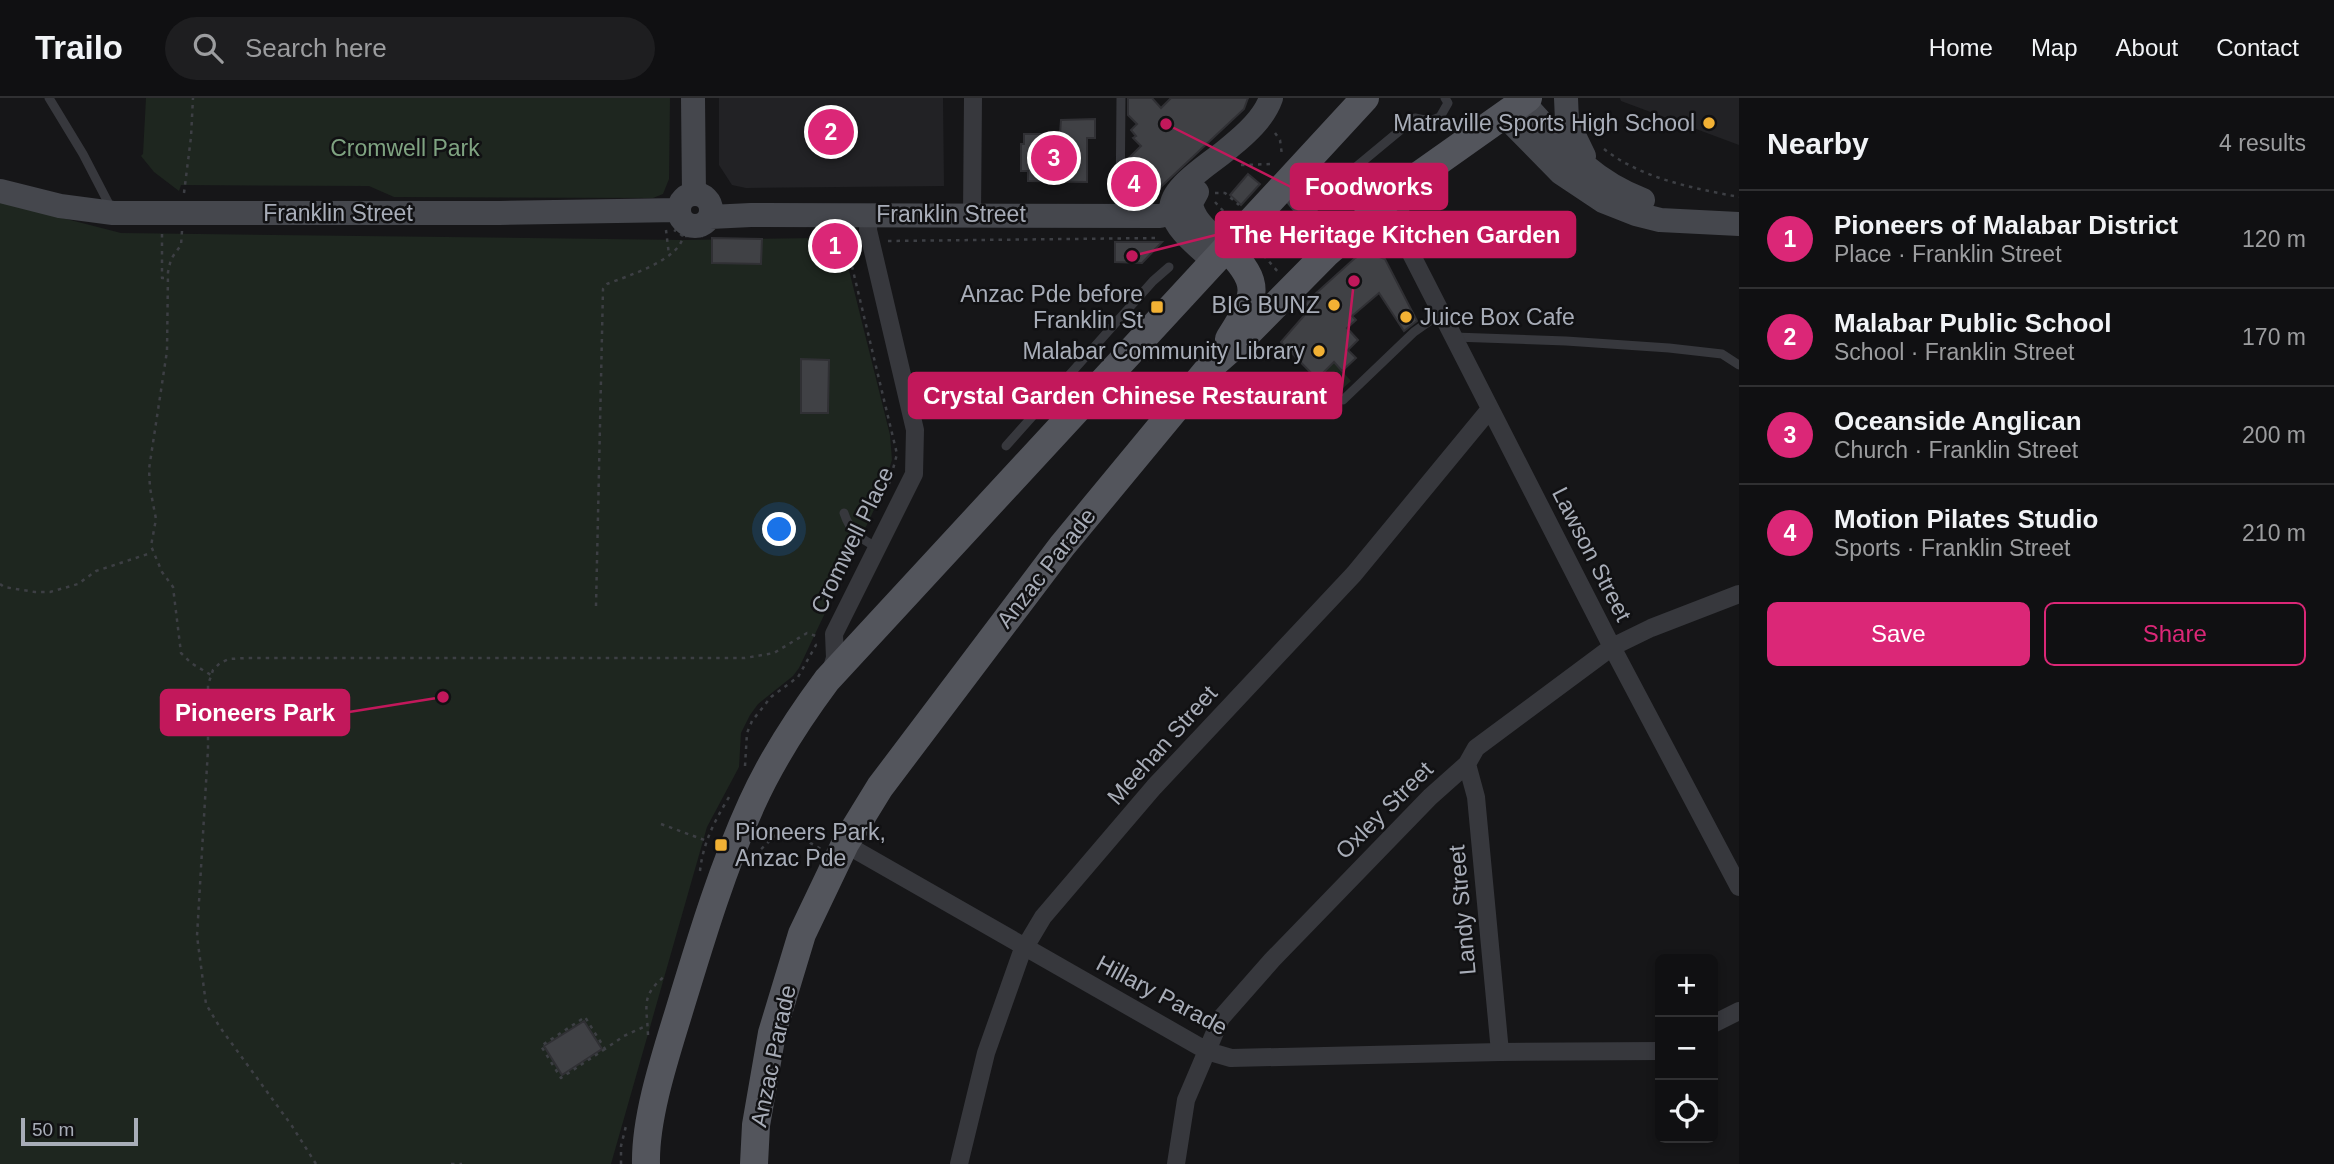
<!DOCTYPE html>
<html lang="en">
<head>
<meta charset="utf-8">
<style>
  :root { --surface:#101012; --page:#1e1e20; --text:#f1f3f6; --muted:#9c9d9f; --line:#303032; --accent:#db2777 }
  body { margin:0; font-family:Arial,sans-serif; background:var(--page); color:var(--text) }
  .controls { position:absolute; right:21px; bottom:21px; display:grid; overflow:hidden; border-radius:10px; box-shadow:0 4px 10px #0003 }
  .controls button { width:63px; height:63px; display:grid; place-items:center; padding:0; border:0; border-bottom:2px solid var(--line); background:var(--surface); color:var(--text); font:35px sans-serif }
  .scale { position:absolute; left:21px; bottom:18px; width:117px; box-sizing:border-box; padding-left:7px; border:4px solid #a8adb8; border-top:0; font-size:19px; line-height:24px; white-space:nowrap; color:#a8adb8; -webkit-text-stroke:5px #111113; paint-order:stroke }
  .you { position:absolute; left:780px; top:432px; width:24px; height:24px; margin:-18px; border:5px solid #fff; border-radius:50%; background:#1a73e8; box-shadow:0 0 0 10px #1a73e833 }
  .badge { display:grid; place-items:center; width:46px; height:46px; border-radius:50%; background:var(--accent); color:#fff; font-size:23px; font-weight:700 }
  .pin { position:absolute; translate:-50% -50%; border:4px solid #fff; box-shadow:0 2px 7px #0006 }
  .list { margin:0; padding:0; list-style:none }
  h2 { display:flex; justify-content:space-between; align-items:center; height:91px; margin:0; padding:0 28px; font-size:30px }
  h2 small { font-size:23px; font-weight:400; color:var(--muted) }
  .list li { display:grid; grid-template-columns:46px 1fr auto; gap:21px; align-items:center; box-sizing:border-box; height:98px; padding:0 28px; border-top:2px solid var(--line) }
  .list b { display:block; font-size:26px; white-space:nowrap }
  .list p { margin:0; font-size:23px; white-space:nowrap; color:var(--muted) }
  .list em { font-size:23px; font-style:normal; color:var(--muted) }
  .actions { display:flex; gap:14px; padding:21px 28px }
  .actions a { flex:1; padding:16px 0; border:2px solid var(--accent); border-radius:10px; text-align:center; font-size:24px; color:var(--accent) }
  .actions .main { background:var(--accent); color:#fff }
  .icon { flex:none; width:38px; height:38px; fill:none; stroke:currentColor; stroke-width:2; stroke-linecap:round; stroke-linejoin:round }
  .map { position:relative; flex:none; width:1739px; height:1066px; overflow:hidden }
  header { display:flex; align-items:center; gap:42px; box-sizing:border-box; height:98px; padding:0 35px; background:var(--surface); border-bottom:2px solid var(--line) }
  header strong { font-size:33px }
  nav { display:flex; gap:38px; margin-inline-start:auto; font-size:24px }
  .search { width:490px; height:63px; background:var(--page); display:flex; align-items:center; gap:18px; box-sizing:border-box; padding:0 24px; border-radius:38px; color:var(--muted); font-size:26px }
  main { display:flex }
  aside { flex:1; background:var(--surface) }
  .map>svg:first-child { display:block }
  .built { fill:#222225 }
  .green { fill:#1e261f }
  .building { fill:#404145; stroke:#303034; stroke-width:2 }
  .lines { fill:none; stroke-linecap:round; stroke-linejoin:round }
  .path { stroke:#3d3f44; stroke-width:2.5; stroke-dasharray:3.5 5; stroke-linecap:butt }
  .lane { stroke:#37383d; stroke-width:9 }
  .street { stroke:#37383d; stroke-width:18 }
  .secondary { stroke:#45474d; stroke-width:24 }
  .primary { stroke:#53555c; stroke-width:28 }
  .poi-dot { fill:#f2b134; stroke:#111113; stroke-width:2.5 }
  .labels { text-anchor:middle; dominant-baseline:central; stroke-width:5; stroke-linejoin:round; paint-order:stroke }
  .poi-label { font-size:23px; fill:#a8adb8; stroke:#111113; text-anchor:end }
  .park-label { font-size:23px; fill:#7fa381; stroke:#111113 }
  .street-label { font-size:23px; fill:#a8adb8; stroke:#111113 }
  .leader { fill:none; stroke:#c2185b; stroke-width:2.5 }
  .callout-dot { fill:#c2185b; stroke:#111113; stroke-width:2.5 }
  .callout { fill:#c2185b; stroke:#c2185b; stroke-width:2.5 }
  .callout-label { font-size:24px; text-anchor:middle; font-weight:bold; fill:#fff }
</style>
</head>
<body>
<header>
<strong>Trailo</strong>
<div class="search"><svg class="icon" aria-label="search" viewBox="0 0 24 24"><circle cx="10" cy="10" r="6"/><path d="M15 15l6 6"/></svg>Search here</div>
<nav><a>Home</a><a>Map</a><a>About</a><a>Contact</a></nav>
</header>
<main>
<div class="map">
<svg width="1739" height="1066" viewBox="0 0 1739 1066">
  <rect width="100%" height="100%" fill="#161618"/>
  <path class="built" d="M719,0H943L944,88L746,90L732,87L719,67Z
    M1620,0H1739V47L1621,3Z"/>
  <path class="green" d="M146,0H670L669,81L663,96L653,100L394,99L369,88L181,87L179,93L154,74L141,58L143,56Z
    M0,104L121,135L684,142L820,140L846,160L890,337L892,362L880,399L799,570L793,578L758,606L750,617L741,635L739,669L707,729L611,1066H0Z
    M1334,264L1351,283L1332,300L1314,284Z"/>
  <path class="building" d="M1128,0H1152L1161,10L1171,0H1248L1244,11L1151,98L1149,96L1142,102H1136L1127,93V72L1136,64L1130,59L1141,48L1133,40L1136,38L1131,32L1137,26L1128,17Z
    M1095,21V40H1087V84L1028,83V73H1021V46H1024V36H1060L1061,22Z
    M1248,76L1260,86L1241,107L1230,97Z
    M712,140L762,141L761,166L712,165Z
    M1115,144H1162L1142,165L1115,164Z
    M1366,154L1385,161L1417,223L1404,233L1379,195L1352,218L1356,222L1347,230L1358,242L1348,252L1356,260L1342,273L1334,264L1317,281L1281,244L1309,212L1304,206L1355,160Z
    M801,261L829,262L828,315H801Z
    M584,923L602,951L562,977L544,948Z"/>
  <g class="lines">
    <path class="path" d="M1275,35L1280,42L1282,57
      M1604,51C1642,81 1693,90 1739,99
      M1241,67L1273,66
      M184,95L191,39L193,0
      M1215,95H1225L1239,107
      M1215,104L1227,117
      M666,132L669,157
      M182,133L181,147L171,161L168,174L167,253L149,371L150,390L156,421L151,448L162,474L173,489L181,555L191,565L211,577
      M162,136V180H168
      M826,137L847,153L850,160L897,356L889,386
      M685,138H703
      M888,143L1158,140
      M1258,151L1279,175
      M0,486L4,489L35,494H50L78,486L96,473L151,455
      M596,508L603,191L607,186C627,178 680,162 683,138L674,132
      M745,668L747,635L752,623L771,599L798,579L816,547L820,546
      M661,726L707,743
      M755,757L781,732L789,733L821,751
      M700,773C703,744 716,720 731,696
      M648,937C647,907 640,898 666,877
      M605,951L561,980L541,948L585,919L605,951L624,938L648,927
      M316,1066L292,1028L219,928L206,906L197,838L208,651V587L213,572L220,565L229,561L246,560H745L774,555L807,535L816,538
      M451,1066H462
      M621,1066V1048L626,1028"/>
    <path class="lane" d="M49,0L83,56L111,110
      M1289,93V101L1298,112L1314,110L1339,83L1415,20L1430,23L1440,19L1448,5L1445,0
      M1120,115L1121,0
      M1412,156L1434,141L1471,127L1540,125L1567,122
      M1454,239L1566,243L1669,250L1722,256L1739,267
      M1057,289L1076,306
      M1343,302L1414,234L1441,215
      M1006,348L1153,183L1169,169
      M844,415C850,434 861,441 878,450"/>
    <path class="street" d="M1405,88L1400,111L1404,142L1612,549L1739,789
      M972,116L973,0
      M1357,130L1375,131L1404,142
      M830,576L835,560L834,536L914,376L915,332L868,132L869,116
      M1467,666L1476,699L1500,954
      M845,746L1207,953L1231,960L1500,954L1660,953
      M1713,926L1739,913
      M959,1066L986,955L1021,856L1043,819L1154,689L1354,476L1490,311
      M1176,1066L1186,1002L1221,920L1272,862L1430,699L1467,666L1476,650L1612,549L1651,530L1739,496"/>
    <path class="secondary" d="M693,0L694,96
      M1566,0L1567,23L1584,58
      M1523,4C1560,44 1589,82 1643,102
      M1504,17L1561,75L1603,103L1636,116L1660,122L1739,126
      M0,93L60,108L113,115H499L679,112
      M1197,94L1191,105C1193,124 1213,137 1226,150
      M679 112a16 16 0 1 1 32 0a16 16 0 1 1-32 0Z
      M710,119L751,117L1160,118L1191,109
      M1214,164C1200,149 1177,134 1172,114C1165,91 1215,63 1230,49C1246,36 1264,20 1271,0"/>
    <path class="primary" d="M1226,150C1264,187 1255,199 1229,241
      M646,1066C645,1018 666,956 680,910C701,841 722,771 752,705C772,661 798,621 827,582L1365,0
      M754,1066L756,1027L772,935L802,836L845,746L880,689L1062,448L1210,269L1241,242L1327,155L1405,87L1528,0"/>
  </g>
  <g class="poi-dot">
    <circle cx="1709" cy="25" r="7"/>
    <circle cx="1334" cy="207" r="7"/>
    <rect x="1150" y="202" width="14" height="14" rx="3.5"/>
    <circle cx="1406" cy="219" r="7"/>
    <circle cx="1319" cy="253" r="7"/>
    <rect x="714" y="740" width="14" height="14" rx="3.5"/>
  </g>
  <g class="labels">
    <g class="poi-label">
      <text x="1695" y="25">Matraville Sports High School</text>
      <text x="1143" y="196">Anzac Pde before<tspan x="1143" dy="26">Franklin St</tspan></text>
      <text x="1320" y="207">BIG BUNZ</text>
      <text x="1420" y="219" text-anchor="start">Juice Box Cafe</text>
      <text x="1305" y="253">Malabar Community Library</text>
      <text x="735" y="734" text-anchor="start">Pioneers Park,<tspan x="735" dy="26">Anzac Pde</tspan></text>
    </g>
    <g class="park-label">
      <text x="405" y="50">Cromwell Park</text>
    </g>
    <g class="street-label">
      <text x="338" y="115">Franklin Street</text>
      <text x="951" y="116">Franklin Street</text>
      <text transform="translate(852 442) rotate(-64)">Cromwell Place</text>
      <text transform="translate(1592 456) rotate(63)">Lawson Street</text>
      <text transform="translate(1046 470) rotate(-52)">Anzac Parade</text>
      <text transform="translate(1162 647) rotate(-48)">Meehan Street</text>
      <text transform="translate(1384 712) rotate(-45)">Oxley Street</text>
      <text transform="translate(1462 812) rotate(-95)">Landy Street</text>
      <text transform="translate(1162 897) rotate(28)">Hillary Parade</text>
      <text transform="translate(773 958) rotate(-78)">Anzac Parade</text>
    </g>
  </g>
  <path class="leader" d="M1166 26L1291 89M1132 158L1216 137M1354 183L1341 298M443 599L349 614"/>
  <g class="callout-dot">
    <circle cx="1166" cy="26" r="7"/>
    <circle cx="1132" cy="158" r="7"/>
    <circle cx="1354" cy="183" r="7"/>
    <circle cx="443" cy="599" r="7"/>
  </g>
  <g class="callout">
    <rect x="1291" y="66" width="156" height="45" rx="7"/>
    <rect x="1216" y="114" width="359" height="45" rx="7"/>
    <rect x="909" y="275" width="432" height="45" rx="7"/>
    <rect x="161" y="592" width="188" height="45" rx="7"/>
  </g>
  <g class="callout-label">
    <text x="1369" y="97">Foodworks</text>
    <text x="1395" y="145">The Heritage Kitchen Garden</text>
    <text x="1125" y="306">Crystal Garden Chinese Restaurant</text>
    <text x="255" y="623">Pioneers Park</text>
  </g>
</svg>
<div class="controls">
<button>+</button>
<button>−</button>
<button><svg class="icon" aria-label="locate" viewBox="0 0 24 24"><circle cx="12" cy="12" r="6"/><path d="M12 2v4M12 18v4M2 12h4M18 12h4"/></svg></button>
</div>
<div class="scale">50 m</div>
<div class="you"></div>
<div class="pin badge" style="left:835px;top:148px">1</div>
<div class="pin badge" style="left:831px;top:34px">2</div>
<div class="pin badge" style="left:1054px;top:60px">3</div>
<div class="pin badge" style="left:1134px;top:86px">4</div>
</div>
<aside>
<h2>Nearby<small>4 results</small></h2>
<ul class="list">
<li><span class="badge">1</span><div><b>Pioneers of Malabar District</b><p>Place · Franklin Street</p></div><em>120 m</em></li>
<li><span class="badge">2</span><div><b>Malabar Public School</b><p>School · Franklin Street</p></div><em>170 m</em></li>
<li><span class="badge">3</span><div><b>Oceanside Anglican</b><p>Church · Franklin Street</p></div><em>200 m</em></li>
<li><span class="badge">4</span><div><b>Motion Pilates Studio</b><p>Sports · Franklin Street</p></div><em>210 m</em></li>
</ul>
<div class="actions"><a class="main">Save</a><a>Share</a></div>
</aside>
</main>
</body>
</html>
